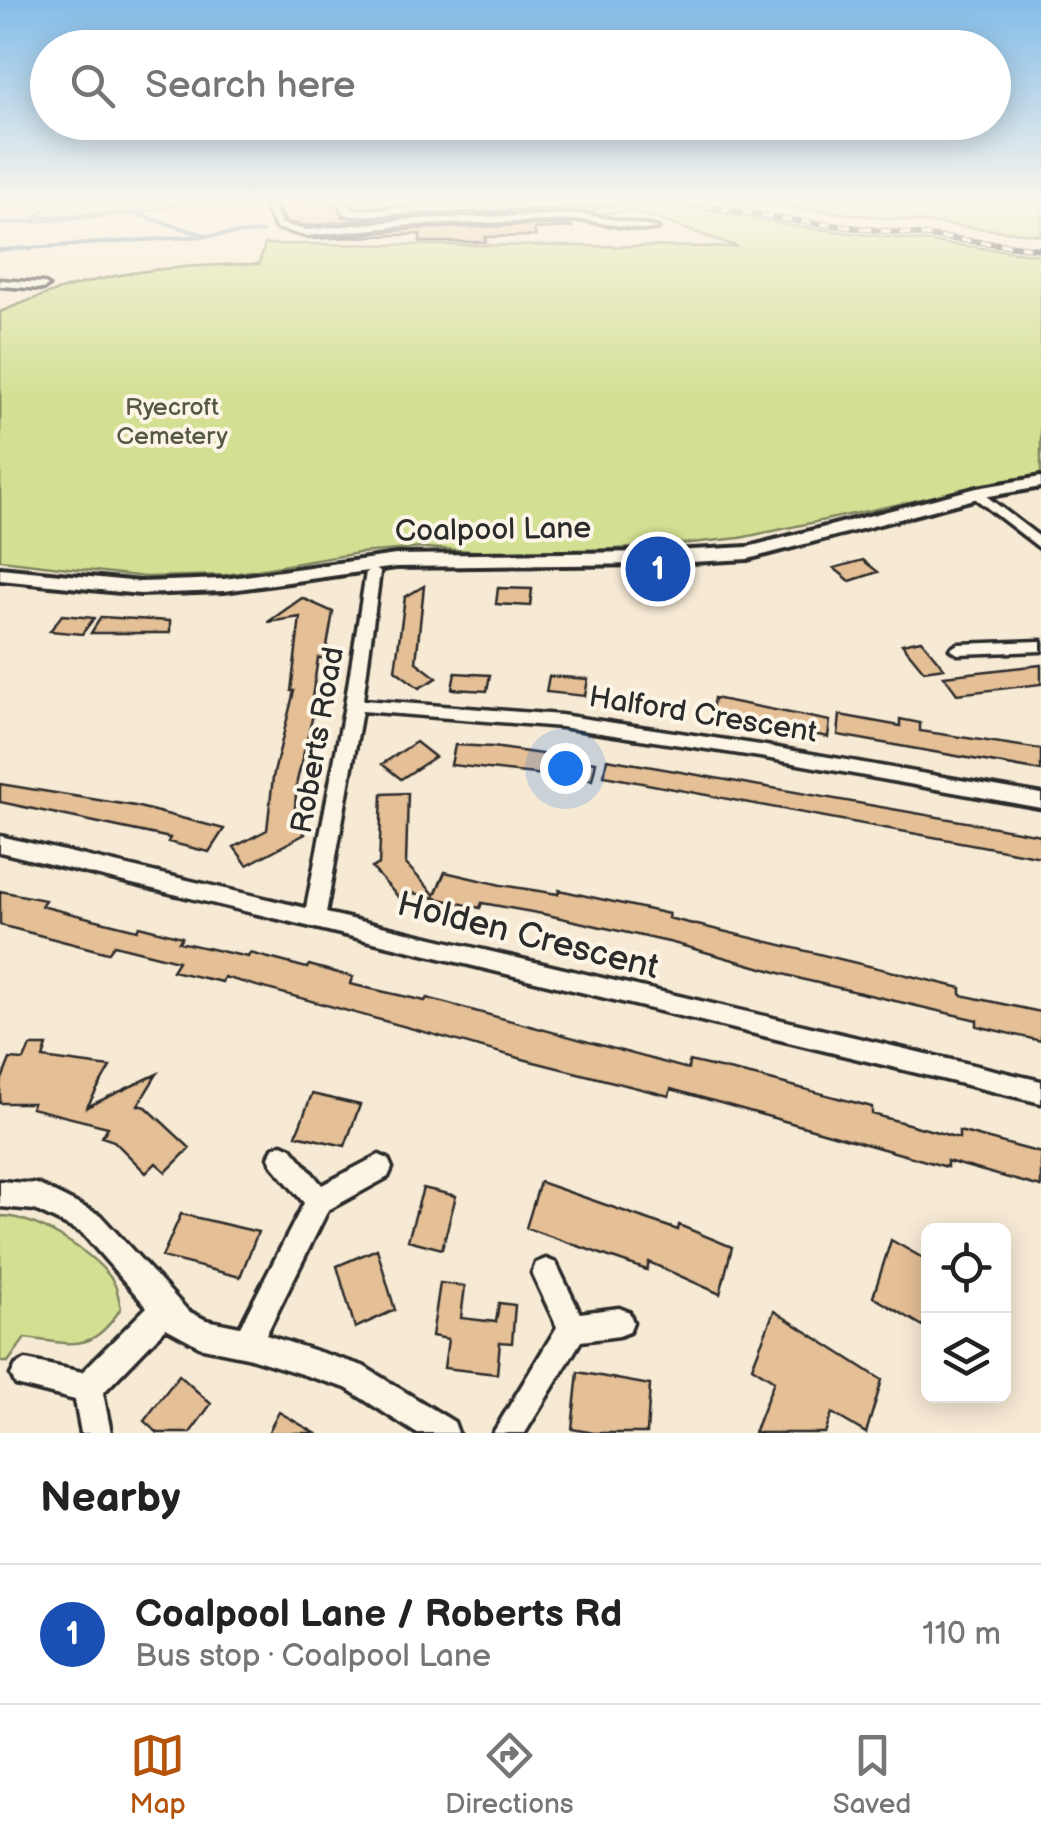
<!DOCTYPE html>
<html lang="en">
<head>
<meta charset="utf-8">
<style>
  :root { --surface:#fff; --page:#f6f6f6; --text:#222; --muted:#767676; --line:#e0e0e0; --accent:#b45309 }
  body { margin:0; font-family:"Balsamiq Sans",sans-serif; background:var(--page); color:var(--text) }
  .controls { position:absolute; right:30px; bottom:30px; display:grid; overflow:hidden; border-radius:15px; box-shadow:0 5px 25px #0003 }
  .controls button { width:90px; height:90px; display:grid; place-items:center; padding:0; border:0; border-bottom:2px solid var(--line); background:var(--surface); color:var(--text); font:50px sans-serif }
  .you { position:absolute; left:565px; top:768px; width:35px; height:35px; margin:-25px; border:8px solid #fff; border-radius:50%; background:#1a73e8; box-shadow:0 0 0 15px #1a73e833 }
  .badge { display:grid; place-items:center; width:65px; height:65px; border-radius:50%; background:var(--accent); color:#fff; font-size:32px; font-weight:700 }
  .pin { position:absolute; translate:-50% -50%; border:5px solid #fff; box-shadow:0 2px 10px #0006 }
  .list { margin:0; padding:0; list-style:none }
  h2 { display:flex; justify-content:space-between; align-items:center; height:130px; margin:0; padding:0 40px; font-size:42px }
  h2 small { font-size:32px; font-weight:400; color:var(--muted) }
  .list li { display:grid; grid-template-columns:65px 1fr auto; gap:30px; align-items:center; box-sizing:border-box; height:140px; padding:0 40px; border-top:2px solid var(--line) }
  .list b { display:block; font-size:38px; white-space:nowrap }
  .list p { margin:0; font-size:32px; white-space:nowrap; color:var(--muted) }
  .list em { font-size:32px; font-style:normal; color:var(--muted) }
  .icon { flex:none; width:55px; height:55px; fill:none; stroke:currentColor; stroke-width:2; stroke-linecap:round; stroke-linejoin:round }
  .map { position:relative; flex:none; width:1041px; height:1433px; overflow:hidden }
  .search { position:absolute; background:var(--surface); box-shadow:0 5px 25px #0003; left:30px; right:30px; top:30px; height:110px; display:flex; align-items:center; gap:25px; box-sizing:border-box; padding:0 35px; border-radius:55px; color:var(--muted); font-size:38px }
  .sheet { height:270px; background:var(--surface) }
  nav { display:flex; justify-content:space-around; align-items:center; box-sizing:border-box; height:140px; border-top:2px solid var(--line); background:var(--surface); font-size:28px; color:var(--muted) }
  nav a { display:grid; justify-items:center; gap:5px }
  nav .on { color:var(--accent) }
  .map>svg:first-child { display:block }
  .green { fill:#d3df92; stroke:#7f855e; stroke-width:2.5 }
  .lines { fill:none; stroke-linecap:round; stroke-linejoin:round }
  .stream { stroke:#64899e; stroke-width:4 }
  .building { fill:#e5bf96; stroke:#2b2b2b; stroke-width:2.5 }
  .minor-casing { stroke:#2b2b2b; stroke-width:7 }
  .tertiary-casing { stroke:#2b2b2b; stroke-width:8 }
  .minor { fill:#fcf5e5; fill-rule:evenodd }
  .tertiary { fill:#fcf5e5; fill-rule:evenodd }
  .rail-casing { stroke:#2b2b2b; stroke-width:6 }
  .rail { stroke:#fcf5e5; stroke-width:4; stroke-dasharray:10; stroke-linecap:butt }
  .labels { text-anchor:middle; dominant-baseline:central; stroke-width:8; stroke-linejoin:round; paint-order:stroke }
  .far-park-label { font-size:25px; fill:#555845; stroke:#fcf5e5 }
  .street-label { font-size:30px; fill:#2b2b2b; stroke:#fcf5e5 }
  .near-street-label { font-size:35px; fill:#2b2b2b; stroke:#fcf5e5 }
</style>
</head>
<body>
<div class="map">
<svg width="1041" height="1433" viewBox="0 0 1041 1433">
  <rect width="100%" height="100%" fill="#f7ead5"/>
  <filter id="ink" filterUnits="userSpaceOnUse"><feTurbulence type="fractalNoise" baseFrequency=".01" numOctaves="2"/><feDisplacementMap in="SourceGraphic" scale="20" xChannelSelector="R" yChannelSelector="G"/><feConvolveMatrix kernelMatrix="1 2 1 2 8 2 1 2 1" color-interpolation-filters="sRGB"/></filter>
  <g filter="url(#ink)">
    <path class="green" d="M54,202H193L147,211L35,217Z
      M599,202H664L792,226L1041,255V474L740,538L651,547L523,554L424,548L359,553L226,575L145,577L0,560V312C92,273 161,265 259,264L265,244L738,247L631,210L592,215Z
      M758,202H1041V235L768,205Z
      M0,1216C34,1216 90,1250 111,1278C117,1285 119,1299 121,1308C92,1354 73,1344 25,1338L8,1362H0Z"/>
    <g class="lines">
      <path class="stream" d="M900,202H994
        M364,219L624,205
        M0,224L133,213L205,235
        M0,250L262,232"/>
    </g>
    <path class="building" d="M276,202H336L342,217L382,218L305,226L285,221Z
      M570,224L572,227L534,229L536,236L485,237L486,242H420V234L312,239L414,229Z
      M863,560L878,572L850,581L834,568Z
      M424,586L416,662L437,678L419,688L395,670L405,597Z
      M498,588L532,589L530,606L496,604Z
      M302,598L333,612L325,658H318L312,698H317L297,781L294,820L305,834L247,865L234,847L267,830L273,777L294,691H291L300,617L268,622Z
      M62,615L94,618L82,634L50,631Z
      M101,617L170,621V633H91Z
      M921,640L944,668L924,671L902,644Z
      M1041,665V684L957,694L944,676Z
      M455,673L490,675L487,691L452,689Z
      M549,676L588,679L585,696L546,692Z
      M714,698L830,721L828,737L711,714Z
      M840,715L900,726V719L920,723V731L1041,749V771L838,735Z
      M416,742L435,757L401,779L382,764Z
      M455,745L493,747L596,762L592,780L451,765Z
      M607,759L1041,835V857L604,776Z
      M0,784L135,806L224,829L209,852L168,842L170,838L0,802Z
      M408,793L406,864L435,895L445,872L501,885L558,894L559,890L669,914L668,918L961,988V995L1041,1012V1041L977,1026V1020L805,980L673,943L543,914L482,903L480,908L413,893L401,900L372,868L379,864L382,794Z
      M0,891L45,900L41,906L137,930L139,926L182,937L179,942L248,957L250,953L307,968L309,965L353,977L350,984L425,1001L427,998L688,1069L689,1061L755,1076L872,1107V1114L959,1138V1131L1041,1153V1187L947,1161V1167L671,1089L669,1096L530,1061L224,977L222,982L172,971L178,961L114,945L108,953L0,925Z
      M30,1046H47L43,1058L110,1067L87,1107L157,1074L138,1105L146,1107L190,1148L166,1172L156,1163L146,1173L114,1141L102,1137L108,1127L31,1108L33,1103H0V1084L10,1059L24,1060Z
      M312,1094L360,1105L345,1146L296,1135Z
      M540,1182L678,1230L679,1225L732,1247L720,1294L649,1262L647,1270L526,1228Z
      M423,1188L456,1196L442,1249L408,1240Z
      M181,1214L258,1232L240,1277L162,1257Z
      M891,1240L928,1261V1322L925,1320L923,1326L873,1297Z
      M377,1249L395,1310L355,1328L337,1266Z
      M440,1283L465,1286L461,1318L496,1322L499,1303L515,1305L512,1343L500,1342L497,1374L444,1368L448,1339L432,1336Z
      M774,1311L882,1380L866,1433L832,1413L825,1433H754L774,1381L752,1367Z
      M578,1372L650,1385L647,1433H594L572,1429Z
      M179,1375L211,1404L190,1433H158L144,1421Z
      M279,1412L315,1433H268Z"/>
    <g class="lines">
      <g class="minor-casing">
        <path id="minor" d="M262,202H270L282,224L305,230L414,219L583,214L658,228L645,230L583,220L414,225L305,236L276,228Z
          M339,202H347L353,210L546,202L563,204L559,207L352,216L343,213Z
          M0,280L43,283L48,286L43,289L0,286Z
          M977,489L1041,538V549L972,496L970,493Z
          M373,568L380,572L363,700L561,715L760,745L1041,794V808L760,757L561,727L362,711L326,913L1041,1081V1103L0,852V836L306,908L345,705L366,572Z
          M1041,641V651L958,654L950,649L958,644Z
          M282,1144L291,1148L322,1185L379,1155L388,1159L392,1168L388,1177L328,1210L266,1335L363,1366L454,1422L458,1433H416L346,1388L247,1357L203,1348L166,1328L103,1393L111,1433H81L75,1400L16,1385L11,1375L16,1365L26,1360L82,1372L147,1307L82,1233L35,1210L0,1207V1181L37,1184L100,1215L188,1311L206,1320L240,1327L304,1203L273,1166L269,1157L273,1148Z
          M546,1259L556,1263L580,1313L619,1308L629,1312L633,1322L629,1332L619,1336L581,1341L525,1433H493L557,1327L532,1273L536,1263Z"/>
      </g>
      <g class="tertiary-casing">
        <path id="tertiary" d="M1041,477V487L978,498L748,559L654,564L396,567L224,591L140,594L0,580V568L140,582L224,579L396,555L654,552L748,547L977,488Z"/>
      </g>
      <use href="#minor" class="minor"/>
      <use href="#tertiary" class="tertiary"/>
      <g class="rail-casing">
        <path id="rail" d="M683,202L789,220L1041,249"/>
      </g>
      <use href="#rail" class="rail"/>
    </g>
  </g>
  <linearGradient id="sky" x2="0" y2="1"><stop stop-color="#82bce9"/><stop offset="0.5" stop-color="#fbf6ec"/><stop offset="1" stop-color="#fbf6ec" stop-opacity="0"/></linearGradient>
  <rect width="1041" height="403" fill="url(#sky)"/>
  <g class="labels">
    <g class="far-park-label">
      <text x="172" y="407">Ryecroft<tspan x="172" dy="29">Cemetery</tspan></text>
    </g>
    <g class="street-label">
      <text transform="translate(493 530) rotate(-1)">Coalpool Lane</text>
      <text transform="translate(703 715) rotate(9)">Halford Crescent</text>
      <text transform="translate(318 740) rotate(-80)">Roberts Road</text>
    </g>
    <g class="near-street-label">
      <text transform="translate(528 936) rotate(14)">Holden Crescent</text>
    </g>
  </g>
</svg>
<div class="controls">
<button><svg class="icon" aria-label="locate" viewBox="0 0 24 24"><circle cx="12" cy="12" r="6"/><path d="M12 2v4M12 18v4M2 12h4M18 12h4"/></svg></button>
<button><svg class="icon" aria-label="layers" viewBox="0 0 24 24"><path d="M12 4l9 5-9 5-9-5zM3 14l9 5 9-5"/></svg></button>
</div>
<div class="you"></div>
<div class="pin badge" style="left:658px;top:569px;background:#1a4fb4">1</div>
<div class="search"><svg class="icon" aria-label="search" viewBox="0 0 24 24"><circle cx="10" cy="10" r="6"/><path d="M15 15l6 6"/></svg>Search here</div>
</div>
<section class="sheet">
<h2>Nearby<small></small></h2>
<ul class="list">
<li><span class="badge" style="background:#1a4fb4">1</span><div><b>Coalpool Lane / Roberts Rd</b><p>Bus stop · Coalpool Lane</p></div><em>110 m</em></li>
</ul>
</section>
<nav>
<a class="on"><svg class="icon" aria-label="map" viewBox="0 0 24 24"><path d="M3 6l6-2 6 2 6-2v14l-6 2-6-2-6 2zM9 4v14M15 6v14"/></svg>Map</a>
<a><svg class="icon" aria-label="directions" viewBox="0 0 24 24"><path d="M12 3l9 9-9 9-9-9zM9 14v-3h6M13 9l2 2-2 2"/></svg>Directions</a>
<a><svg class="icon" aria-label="saved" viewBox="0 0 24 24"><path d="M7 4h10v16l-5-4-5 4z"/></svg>Saved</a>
</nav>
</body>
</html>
